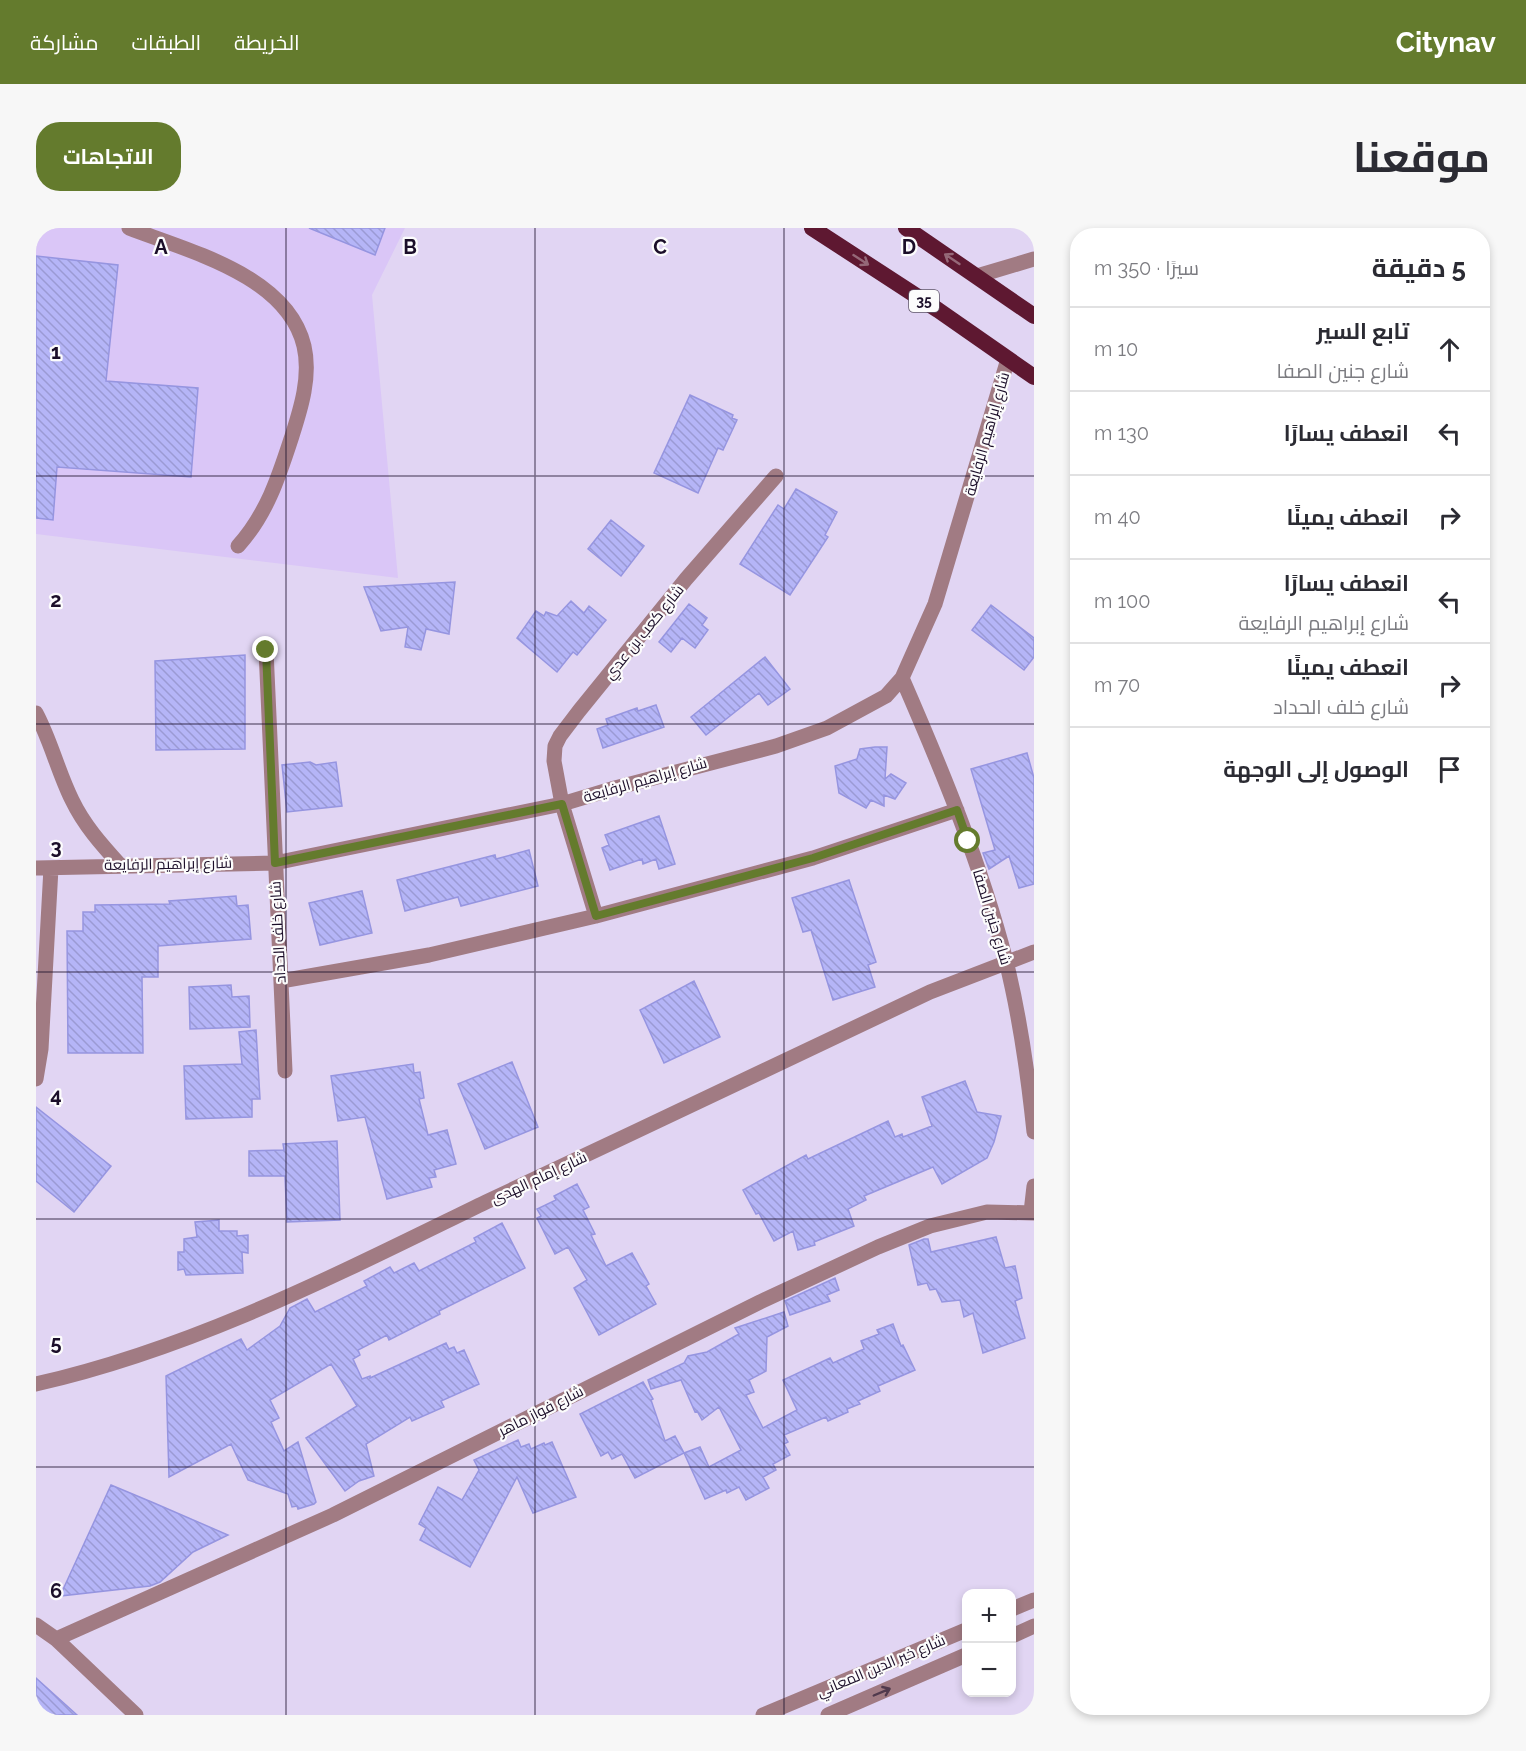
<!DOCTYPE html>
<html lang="ar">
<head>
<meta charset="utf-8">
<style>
  :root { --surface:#fff; --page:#f7f7f7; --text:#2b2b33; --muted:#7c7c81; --line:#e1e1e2; --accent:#647b2d }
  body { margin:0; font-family:Raleway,Cairo,sans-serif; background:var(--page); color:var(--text); direction:rtl }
  .controls { position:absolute; right:18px; bottom:18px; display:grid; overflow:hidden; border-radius:12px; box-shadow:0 3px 9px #0003 }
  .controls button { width:54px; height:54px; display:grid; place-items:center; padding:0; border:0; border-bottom:2px solid var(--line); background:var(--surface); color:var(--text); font:30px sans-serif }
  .stop { position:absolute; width:18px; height:18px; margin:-14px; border:4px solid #647b2d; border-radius:50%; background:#fff }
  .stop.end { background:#647b2d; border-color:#fff; box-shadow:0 2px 6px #0008 }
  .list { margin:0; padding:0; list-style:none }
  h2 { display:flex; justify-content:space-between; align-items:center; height:78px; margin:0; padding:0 24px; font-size:26px }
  h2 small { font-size:20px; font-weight:400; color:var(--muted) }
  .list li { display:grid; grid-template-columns:39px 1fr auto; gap:18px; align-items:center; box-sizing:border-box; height:84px; padding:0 24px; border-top:2px solid var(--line) }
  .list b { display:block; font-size:22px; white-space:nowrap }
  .list p { margin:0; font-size:20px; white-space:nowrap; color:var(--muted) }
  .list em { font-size:20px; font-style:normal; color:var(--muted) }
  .icon { flex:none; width:33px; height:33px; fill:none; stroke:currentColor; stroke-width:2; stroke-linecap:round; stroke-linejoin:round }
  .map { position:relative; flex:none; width:998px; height:1487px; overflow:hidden; direction:ltr; border-radius:24px }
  header { display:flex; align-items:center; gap:36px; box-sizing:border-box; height:84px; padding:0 30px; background:var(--accent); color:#fff }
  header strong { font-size:28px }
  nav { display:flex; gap:33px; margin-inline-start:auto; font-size:21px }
  .intro { display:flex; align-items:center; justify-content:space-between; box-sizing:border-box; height:144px; padding:0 36px }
  h1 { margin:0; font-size:42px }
  .button { padding:15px 27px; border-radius:24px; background:var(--accent); color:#fff; font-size:21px; font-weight:700 }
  main { display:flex; gap:36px; padding:0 36px }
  aside { flex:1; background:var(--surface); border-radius:24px; box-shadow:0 3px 9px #0003 }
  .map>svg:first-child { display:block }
  .built { fill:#dac6f7 }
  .building { fill:url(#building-back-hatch); stroke:#9695e0; stroke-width:1.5 }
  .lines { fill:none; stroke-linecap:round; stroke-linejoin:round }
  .minor { stroke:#a17b83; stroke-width:15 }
  .tertiary { stroke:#a17b83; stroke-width:15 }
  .trunk { stroke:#5e1831; stroke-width:16 }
  .oneway { stroke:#956878 }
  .oneway2 { stroke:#513a4d }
  .route { stroke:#647b2d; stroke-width:8 }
  .grid { fill:none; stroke:#1b0e29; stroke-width:1.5; stroke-opacity:0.55 }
  .labels { text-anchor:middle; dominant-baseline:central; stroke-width:4.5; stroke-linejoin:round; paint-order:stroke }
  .shield { fill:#fcfcfc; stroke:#5e5568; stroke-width:1.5 }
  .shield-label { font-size:14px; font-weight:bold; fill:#1b0e29 }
  .street-label { font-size:15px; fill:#1b0e29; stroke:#fcfcfc }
  .grid-label { font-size:20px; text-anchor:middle; font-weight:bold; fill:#1b0e29; stroke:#fcfcfc; stroke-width:4.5; stroke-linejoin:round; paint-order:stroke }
</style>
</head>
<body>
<header>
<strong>Citynav</strong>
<nav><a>الخريطة</a><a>الطبقات</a><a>مشاركة</a></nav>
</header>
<div class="intro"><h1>موقعنا</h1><a class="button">الاتجاهات</a></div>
<main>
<aside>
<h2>5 دقيقة<small>سيرًا · 350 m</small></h2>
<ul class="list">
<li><svg class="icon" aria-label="ahead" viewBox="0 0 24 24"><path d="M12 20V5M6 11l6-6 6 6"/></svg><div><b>تابع السير</b><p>شارع جنين الصفا</p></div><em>10 m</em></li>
<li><svg class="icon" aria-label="left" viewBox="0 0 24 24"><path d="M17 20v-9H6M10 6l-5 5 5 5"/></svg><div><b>انعطف يسارًا</b></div><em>130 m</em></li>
<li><svg class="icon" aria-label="right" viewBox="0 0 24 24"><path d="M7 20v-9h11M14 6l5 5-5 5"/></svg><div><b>انعطف يمينًا</b></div><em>40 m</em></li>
<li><svg class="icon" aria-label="left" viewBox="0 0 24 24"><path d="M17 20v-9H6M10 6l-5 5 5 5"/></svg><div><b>انعطف يسارًا</b><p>شارع إبراهيم الرفايعة</p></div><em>100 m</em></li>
<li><svg class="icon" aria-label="right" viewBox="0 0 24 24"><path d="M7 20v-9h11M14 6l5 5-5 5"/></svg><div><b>انعطف يمينًا</b><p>شارع خلف الحداد</p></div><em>70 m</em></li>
<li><svg class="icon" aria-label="arrive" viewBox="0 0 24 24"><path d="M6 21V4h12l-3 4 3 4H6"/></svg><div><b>الوصول إلى الوجهة</b></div></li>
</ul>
</aside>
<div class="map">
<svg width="998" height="1487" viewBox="0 0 998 1487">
  <defs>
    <pattern id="building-back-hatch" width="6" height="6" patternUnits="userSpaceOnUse" patternTransform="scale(1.5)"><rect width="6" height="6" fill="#b5b5f7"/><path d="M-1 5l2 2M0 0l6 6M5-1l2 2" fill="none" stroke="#9b9ad4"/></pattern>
  </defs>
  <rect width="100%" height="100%" fill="#e1d5f3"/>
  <path class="built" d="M0,0H369L336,67L362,350L0,306Z"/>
  <path class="building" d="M273,0H349L339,27Z
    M0,28L82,37L70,153L162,160L155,249L21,239L17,292L0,290Z
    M654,167L697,187L696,190L701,192L687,222L682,220L662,265L618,245Z
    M760,261L801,284L789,307L792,309L754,367L704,336L742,277L748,281Z
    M575,292L608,318L585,348L552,321Z
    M419,354L413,406L390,401L385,422L369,419L372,399L345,403L328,359Z
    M535,373L548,385L553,378L570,392L541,427L537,424L521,444L481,410L500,383L508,388L510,384L521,388Z
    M653,376L671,390L666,397L672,402L659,420L646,410L635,424L623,414Z
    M955,377L998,410V429L988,442L936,402Z
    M209,427V521L120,522L119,433Z
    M729,429L754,461L732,477L723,465L670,507L655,489Z
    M620,477L628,499L567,520L561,501L572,497L570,491L601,480L602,483Z
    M839,519H851L849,551L855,546L870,555L859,571L848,567V578L835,572L830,580L803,565L799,538L821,531L824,521Z
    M991,525L998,550V656L983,660L973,628L953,641L947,625L959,622L935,541Z
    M274,534L280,537L300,534L306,578L251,584L246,537Z
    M623,588L639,636L623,641L620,631L607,636L606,631L574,642L566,620L573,617L569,607Z
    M493,622L502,658L425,678L422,669L369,683L361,652L459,627L460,631Z
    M813,652L840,734L832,737L839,759L797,772L775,702L767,704L756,670Z
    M326,663L336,705L284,717L273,675Z
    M200,668L201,678L212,677L215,711L122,718V749H106L107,825H32L31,703H47V684H59V677L134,676L133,673Z
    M658,753L684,809L628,835L604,782Z
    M195,757L196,769L213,768L214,799L154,801L153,759Z
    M220,802L224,871H216V889L150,891L148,838L206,836L203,804Z
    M476,834L502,899L449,921L422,856Z
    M377,836L378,845L384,844L388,870L383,871L392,907L411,902L420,936L398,942L400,949L393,950L396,959L351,971L329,889L302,893L295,848Z
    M929,853L941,884L965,888L958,914L951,930L906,956L897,939L828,968L830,972L812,981L818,998L778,1014L779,1017L762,1022L757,1003L738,1013L723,985L720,986L707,962L770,927L772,931L852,893L859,909L866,906L867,909L896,898L886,869Z
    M0,879L75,938L38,984L0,953Z
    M301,913L304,992L251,994L249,948H213V923L248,922L247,916Z
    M541,956L553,979L547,982L559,1006L555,1007L570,1038L596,1025L613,1056L610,1058L620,1076L563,1107L538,1060L551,1052L532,1019L519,1026L501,990L505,988L501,981L520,972L518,968Z
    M183,992V1003H201V1008L212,1007V1025L206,1024L207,1045L150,1047L148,1041L142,1042V1024H148V1011L161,1009L159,994Z
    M466,995L489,1040L403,1083L404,1086L353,1112L351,1107L322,1122L324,1127L317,1131L326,1151L334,1148V1150L410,1115L413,1121L418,1119L421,1125L428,1122L443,1156L405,1173L408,1179L376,1193L374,1189L330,1216L338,1248L323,1253L309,1263L270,1210L321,1178L295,1136L234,1172L243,1190L235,1194L248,1223L262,1214L280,1274L278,1276L262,1281L261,1278L256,1279L252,1266L212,1252L195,1216L133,1249L130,1148L205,1111L211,1122L244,1098L254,1080L271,1071L279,1084L331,1058L328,1053L354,1039L358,1045L378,1035L383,1043L440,1014L438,1010Z
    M960,1009L969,1040L979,1038L986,1070L979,1073L989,1110L947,1125L937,1085L928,1089L924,1072L906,1074L900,1061L894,1062L891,1055L882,1057L873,1017L888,1011H892L895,1024Z
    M799,1050L803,1062L791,1067L794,1073L754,1087L749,1073Z
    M748,1084L752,1098L731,1109L730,1143L713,1152L718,1164L710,1167L727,1200L761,1182L747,1152L794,1130L797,1135L828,1121L825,1113L843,1106L841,1102L857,1096L865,1118L867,1117L879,1142L842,1158L844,1163L822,1173L824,1176L811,1181L812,1184L792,1193L790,1189L748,1207L752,1214L748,1216L754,1227L737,1236L740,1242L727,1249L733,1260L710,1272L703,1259L691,1265L690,1262L669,1271L648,1225L664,1219L673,1239L705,1222L683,1179L666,1192L661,1183L659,1184L645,1152L615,1161L612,1152L648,1135L652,1128L671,1124L703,1106L699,1100Z
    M607,1154L617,1171L615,1172L629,1213L639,1208L648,1225L599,1250L586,1226L576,1231L572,1224L565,1228L544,1186Z
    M482,1212L485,1219L493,1216L495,1221L508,1215L509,1217L516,1214L540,1269L497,1285L481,1249L434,1339L384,1312L390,1300L383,1296L402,1259L426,1272L443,1242L438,1232Z
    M75,1257L118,1275L192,1307L157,1324L124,1354L114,1358L24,1368Z
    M0,1450L41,1487H0Z"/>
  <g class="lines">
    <path class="minor" d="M93,0C152,23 251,47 268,118C275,148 265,180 256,208C243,248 231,286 202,318
      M230,422L249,843
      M866,450C906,542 945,636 970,733C984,789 992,846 998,904
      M0,485C15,513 22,544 36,572C48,597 65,616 84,637
      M0,640L239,635L263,630L526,576L579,560L740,518L791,500L850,468L866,450L899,376L972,131
      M560,688L526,576L518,533L519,518L524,508L543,483L650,351L740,248
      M245,753L393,727L560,688L777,630L921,582
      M0,851L5,821L15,640
      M995,984L998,958
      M0,1156C159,1120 304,1045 450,974C598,904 746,835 894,764L998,724
      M0,1397L20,1411L100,1487
      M20,1411L297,1287L724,1074L842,1019L894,998L951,984L998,985"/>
    <path class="tertiary" d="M941,48L998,31
      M976,1381L998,1372
      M976,1408L998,1398
      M727,1487L930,1402
      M792,1487L930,1427"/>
    <path class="trunk" d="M776,0L902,82L998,149
      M870,0L998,88"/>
  </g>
  <defs><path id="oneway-shaft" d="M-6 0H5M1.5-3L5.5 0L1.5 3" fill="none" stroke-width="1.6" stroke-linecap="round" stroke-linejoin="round" transform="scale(1.5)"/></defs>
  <g class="oneway">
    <use href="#oneway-shaft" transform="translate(916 31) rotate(-146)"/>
    <use href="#oneway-shaft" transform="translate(825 32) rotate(33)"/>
  </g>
  <use class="oneway2" href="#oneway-shaft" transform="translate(846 1464) rotate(-23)"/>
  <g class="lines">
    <path class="route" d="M230,422L239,635L526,576L560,688L777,630L921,582L932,613"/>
  </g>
  <path class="grid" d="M250,0V1487M499,0V1487M748,0V1487M0,248H998M0,496H998M0,744H998M0,991H998M0,1239H998"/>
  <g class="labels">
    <rect class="shield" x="873" y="62" width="30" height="22" rx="4.5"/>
    <g class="shield-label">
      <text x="888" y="73">35</text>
    </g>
    <g class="street-label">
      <text transform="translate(951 206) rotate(-74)">شارع إبراهيم الرفايعة</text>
      <text transform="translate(608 404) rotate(-51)">شارع كعب بن عدي</text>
      <text transform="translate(609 552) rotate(-16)">شارع إبراهيم الرفايعة</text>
      <text transform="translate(132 636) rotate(-1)">شارع إبراهيم الرفايعة</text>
      <text transform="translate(956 689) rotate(73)">شارع جنين الصفا</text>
      <text transform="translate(242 704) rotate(-93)">شارع خلف الحداد</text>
      <text transform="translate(503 950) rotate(-25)">شارع إمام الهدى</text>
      <text transform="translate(505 1183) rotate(-27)">شارع فواز ماهر</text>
      <text transform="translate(845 1438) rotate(-23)">شارع خير الدين المعاني</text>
    </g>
  </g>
  <g class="grid-label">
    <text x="125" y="26">A</text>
    <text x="374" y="26">B</text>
    <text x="624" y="26">C</text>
    <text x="873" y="26">D</text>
    <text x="20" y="131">1</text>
    <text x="20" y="379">2</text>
    <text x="20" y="626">3</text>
    <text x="20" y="874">4</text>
    <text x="20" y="1122">5</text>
    <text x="20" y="1370">6</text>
  </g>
</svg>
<div class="controls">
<button>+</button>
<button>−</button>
</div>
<div class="stop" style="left:932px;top:613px"></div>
<div class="stop end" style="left:230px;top:422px"></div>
</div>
</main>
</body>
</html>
